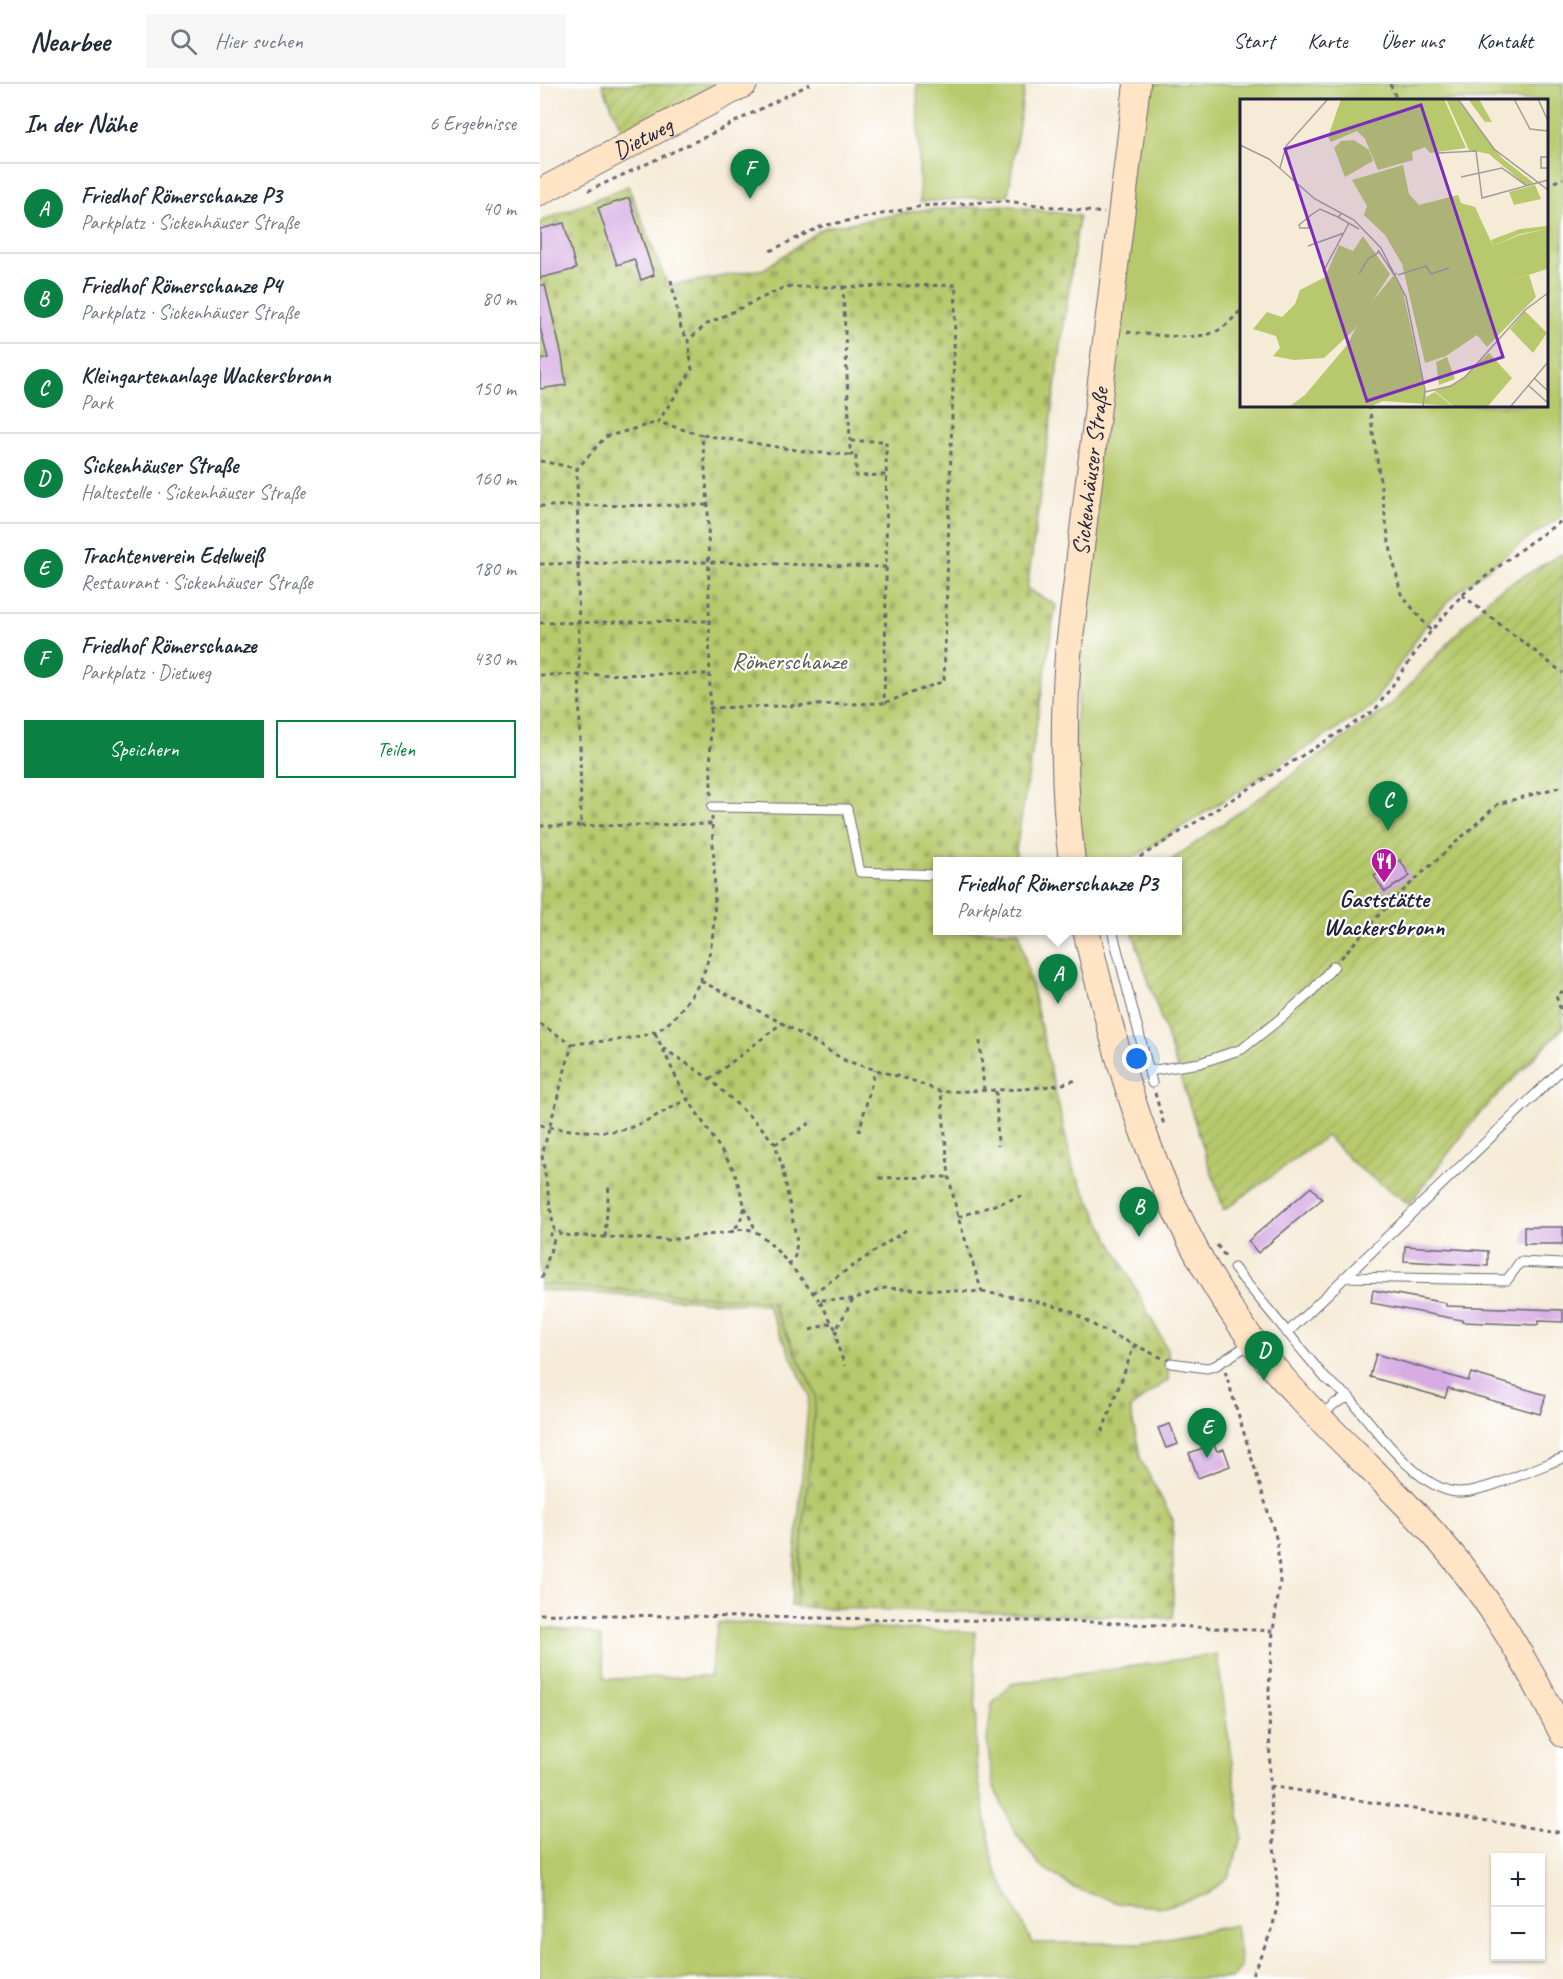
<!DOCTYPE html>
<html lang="de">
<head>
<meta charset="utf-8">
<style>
  :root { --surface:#fff; --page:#f6f6f7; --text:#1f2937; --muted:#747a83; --line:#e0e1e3; --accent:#0b8043 }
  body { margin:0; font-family:Caveat,sans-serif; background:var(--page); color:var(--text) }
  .controls { position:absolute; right:18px; bottom:18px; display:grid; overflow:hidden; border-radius:0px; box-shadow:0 2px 4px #0004 }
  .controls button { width:54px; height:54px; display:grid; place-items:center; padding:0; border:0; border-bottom:2px solid var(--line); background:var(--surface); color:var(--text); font:30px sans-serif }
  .you { position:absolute; left:597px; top:975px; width:21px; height:21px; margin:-15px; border:4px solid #fff; border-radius:50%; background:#1a73e8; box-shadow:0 0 0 9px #1a73e833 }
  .badge { display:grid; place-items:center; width:39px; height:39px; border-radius:50%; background:var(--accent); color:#fff; font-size:20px; font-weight:700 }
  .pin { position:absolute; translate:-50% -50px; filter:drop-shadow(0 2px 3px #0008) }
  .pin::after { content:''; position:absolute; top:32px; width:21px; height:18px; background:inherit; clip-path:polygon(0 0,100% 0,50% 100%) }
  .popup { position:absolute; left:393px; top:773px; width:249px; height:78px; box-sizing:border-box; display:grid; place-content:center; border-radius:0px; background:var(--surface); filter:drop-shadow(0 2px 4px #0005); font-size:20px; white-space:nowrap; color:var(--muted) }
  .popup b { font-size:22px; color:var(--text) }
  .popup::after { content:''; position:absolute; left:50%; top:100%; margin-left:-12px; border:12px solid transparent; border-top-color:var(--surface) }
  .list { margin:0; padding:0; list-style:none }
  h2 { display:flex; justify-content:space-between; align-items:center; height:78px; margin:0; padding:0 24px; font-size:26px }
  h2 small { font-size:20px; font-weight:400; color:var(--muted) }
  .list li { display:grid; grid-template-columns:39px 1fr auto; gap:18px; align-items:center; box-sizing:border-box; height:90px; padding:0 24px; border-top:2px solid var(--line) }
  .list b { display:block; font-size:22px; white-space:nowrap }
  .list p { margin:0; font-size:20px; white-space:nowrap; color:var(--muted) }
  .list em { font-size:20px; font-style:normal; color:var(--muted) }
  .actions { display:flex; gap:12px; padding:18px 24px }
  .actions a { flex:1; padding:14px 0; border:2px solid var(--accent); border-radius:0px; text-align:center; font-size:21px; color:var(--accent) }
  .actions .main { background:var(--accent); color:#fff }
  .icon { flex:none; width:33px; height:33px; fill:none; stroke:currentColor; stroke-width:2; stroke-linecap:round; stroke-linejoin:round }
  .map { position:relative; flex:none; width:1023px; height:1895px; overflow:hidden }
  header { display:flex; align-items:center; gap:36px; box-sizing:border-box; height:84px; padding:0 30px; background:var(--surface); border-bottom:2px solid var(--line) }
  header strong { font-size:28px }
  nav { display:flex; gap:33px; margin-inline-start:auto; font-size:21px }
  .search { width:420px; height:54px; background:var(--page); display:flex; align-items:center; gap:15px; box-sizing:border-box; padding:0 21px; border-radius:0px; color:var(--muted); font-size:22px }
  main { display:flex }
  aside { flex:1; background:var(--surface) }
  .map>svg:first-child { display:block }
  .grass { fill:#b7c96c; stroke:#6c7654; stroke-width:1.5; fill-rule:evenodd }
  .cemetery { fill:url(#cemetery-stones); stroke:#6c7654; stroke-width:1.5 }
  .garden { fill:url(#garden-furrows); stroke:#6c7654; stroke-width:1.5 }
  .building { fill:#d6ace3 }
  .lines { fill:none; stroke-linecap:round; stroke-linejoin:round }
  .lane-casing { stroke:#6c6872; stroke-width:11 }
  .secondary-casing { stroke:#6c6872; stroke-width:28 }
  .path { stroke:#6c6872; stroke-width:3; stroke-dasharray:4.5 4.5; stroke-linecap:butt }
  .lane { stroke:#fff; stroke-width:9 }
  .secondary { stroke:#ffe4c6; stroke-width:26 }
  .labels { text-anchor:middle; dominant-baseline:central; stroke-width:4.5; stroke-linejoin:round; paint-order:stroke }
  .street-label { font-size:24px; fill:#22223b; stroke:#fff }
  .park-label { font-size:24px; fill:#565c4c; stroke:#fff }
  .poi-label { font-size:24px; font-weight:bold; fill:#22223b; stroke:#fff }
  .inset-road { fill:none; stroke:#a19b99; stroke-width:1.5 }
  .view { fill:#7b2cbf; fill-opacity:0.15; stroke:#7b2cbf; stroke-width:3 }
  .inset-edge { fill:none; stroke:#22223b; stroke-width:3 }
</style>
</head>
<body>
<header>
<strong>Nearbee</strong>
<div class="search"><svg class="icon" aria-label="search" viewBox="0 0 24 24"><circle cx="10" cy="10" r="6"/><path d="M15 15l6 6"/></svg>Hier suchen</div>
<nav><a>Start</a><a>Karte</a><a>Über uns</a><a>Kontakt</a></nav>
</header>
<main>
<aside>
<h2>In der Nähe<small>6 Ergebnisse</small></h2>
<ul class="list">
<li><span class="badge">A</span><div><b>Friedhof Römerschanze P3</b><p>Parkplatz · Sickenhäuser Straße</p></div><em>40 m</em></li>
<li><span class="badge">B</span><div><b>Friedhof Römerschanze P4</b><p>Parkplatz · Sickenhäuser Straße</p></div><em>80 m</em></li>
<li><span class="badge">C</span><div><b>Kleingartenanlage Wackersbronn</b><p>Park</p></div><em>150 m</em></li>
<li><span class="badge">D</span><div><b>Sickenhäuser Straße</b><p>Haltestelle · Sickenhäuser Straße</p></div><em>160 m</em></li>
<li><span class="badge">E</span><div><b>Trachtenverein Edelweiß</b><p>Restaurant · Sickenhäuser Straße</p></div><em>180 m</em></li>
<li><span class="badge">F</span><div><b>Friedhof Römerschanze</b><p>Parkplatz · Dietweg</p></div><em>430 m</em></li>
</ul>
<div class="actions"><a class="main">Speichern</a><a>Teilen</a></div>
</aside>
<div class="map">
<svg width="1023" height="1895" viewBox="0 0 1023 1895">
  <defs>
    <pattern id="cemetery-stones" width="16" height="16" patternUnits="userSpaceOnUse" patternTransform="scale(1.5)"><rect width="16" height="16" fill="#b7c96c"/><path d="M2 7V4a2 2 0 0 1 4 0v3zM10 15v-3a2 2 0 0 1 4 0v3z" fill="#9dac5e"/></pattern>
    <pattern id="garden-furrows" width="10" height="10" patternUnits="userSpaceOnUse" patternTransform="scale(1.5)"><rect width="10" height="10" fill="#b7c96c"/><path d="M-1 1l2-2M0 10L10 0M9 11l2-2" fill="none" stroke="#9dac5e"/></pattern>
  </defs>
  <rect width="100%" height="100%" fill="#fff"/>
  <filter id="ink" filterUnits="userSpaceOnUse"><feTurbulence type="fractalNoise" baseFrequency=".0167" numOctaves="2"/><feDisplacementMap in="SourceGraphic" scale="12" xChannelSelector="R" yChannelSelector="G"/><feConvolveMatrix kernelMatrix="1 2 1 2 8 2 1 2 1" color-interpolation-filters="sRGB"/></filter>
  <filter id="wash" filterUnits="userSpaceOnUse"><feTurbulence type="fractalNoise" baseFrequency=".008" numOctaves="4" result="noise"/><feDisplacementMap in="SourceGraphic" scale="24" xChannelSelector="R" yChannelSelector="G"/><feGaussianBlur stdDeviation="1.35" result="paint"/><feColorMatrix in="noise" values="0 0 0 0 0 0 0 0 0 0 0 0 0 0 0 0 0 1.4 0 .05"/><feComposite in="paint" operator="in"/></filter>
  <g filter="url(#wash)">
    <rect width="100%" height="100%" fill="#f5ebd7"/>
    <path class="grass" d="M377,0H485L468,111L380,118Z
      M597,0H1023V431L983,458L920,506L887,539L831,623L588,777L545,778L535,696L534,658L567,247ZM702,16H1006V321H702Z
      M0,1200L230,1217L276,1311L256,1523L251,1522L269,1311L227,1221L0,1206Z
      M186,1538L435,1548L436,1680L454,1782L492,1859H601L696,1841L701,1882L692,1895H0V1543L46,1547L61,1553L65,1595L170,1592L178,1539Z
      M677,1570L702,1753L689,1792L668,1810L624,1823L582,1820L534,1804L499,1781L475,1748L453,1701L447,1656L452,1620L471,1600Z"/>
    <path class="cemetery" d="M88,102L128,202L224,185L283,144L382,126L465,121L539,132L487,505L516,521L476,766V777L398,778V846L479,847L533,1085L628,1267V1296L590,1324L601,1376L633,1436V1534L256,1523L276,1311L231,1217L0,1200V138Z"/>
    <path class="garden" d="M62,0H203L87,58Z
      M1023,469V944L938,1031L869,1120L816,1082L787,1052L684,1126L592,847L638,846V778L630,777L852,620L953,510Z"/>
    <g id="blocks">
      <path class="building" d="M89,114L114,191L101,196L94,175L77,181L58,124Z
        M24,139L36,185L0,194V145Z
        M0,201H5L22,272L26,301L0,305V276L8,274L0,244Z
        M860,776L870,792L845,808L834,792Z
        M771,1103L782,1115L718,1169L708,1157Z
        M984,1143H1023V1160H984Z
        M865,1162L948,1167V1182L864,1177Z
        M833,1206L906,1219V1222L1023,1226V1238L998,1237V1241L922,1238V1236L831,1219Z
        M836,1270L928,1297L931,1289L1006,1311L1000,1330L908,1304L905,1314L830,1293Z
        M630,1340L638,1360L626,1364L618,1344Z
        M674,1360L677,1367L684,1365L690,1382L658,1394L649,1369Z"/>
    </g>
  </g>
  <g filter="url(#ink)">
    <use href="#blocks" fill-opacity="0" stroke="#6c6872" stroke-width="1.5"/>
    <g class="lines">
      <g class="lane-casing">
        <path id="lane" d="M172,723L307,725L320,788L398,791
          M572,846L612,999
          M609,987L660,979L702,965L740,935L770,909L794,882
          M694,1184L786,1295L809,1313
          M804,1193L967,1196L980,1178L1023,1180
          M747,1249L1023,984
          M631,1279L667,1284L675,1282L711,1259
          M780,1333L794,1320L809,1313C832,1341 879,1407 918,1408C943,1409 998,1383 1023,1374"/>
      </g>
      <g class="secondary-casing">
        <g id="secondary">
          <path id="s1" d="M0,108L204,0"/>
          <path id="s2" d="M532,778C523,708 523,641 528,571L597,0"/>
          <path d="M546,846C580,993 621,1132 711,1255C766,1330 839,1387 900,1457C951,1515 988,1582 1023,1650"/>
        </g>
      </g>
      <path class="path" d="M850,0L857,16
        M1006,102L1023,94
        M48,107L165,53L270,0
        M230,167L282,142L382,122L465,117L564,129
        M131,196L141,244L148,256
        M303,203L416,201L404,597L344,619
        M587,248C611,250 655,258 677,247C687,242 694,233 702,225
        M829,321L849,458L861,510L891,547
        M163,351L269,368L310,371
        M0,377L36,384
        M0,422L168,421
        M0,480L169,478L346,483
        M922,511L1023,589
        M0,539L169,537
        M0,591L169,590
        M169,624L344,619C346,531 347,444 346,357H310V371L316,370V392L347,391
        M171,711L168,421L162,351L118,338L152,286L148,256L167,240L245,203H303L310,357
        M0,742H41L37,385L65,353L118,338
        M41,742L172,740
        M592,778L835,626L891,547L922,511L989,459L1023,436
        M801,874L837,833L868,802L958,720L1023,702
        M161,897L242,939L306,977L377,998L401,1008L483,1005L520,1001L536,996
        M1023,907L1016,912L1023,933
        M0,940L32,960L2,1071L14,1146H18L21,1151L128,1156L191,1148
        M115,949L142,1006L194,1086L205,1123L199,1140L191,1148C199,1145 206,1144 214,1147C230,1154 266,1201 279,1216
        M440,957L444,1007
        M32,960C58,957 90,957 114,948C127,943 137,931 145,920C150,913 156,906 160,897C182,853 173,782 172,733
        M123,964L170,995L221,1043L235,1060L242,1082L257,1158L255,1172L249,1181
        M170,995L242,939
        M456,1007L458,1062
        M615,1009L624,1041
        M0,1041C19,1046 71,1051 89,1044C109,1037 128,1025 148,1015
        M319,1048L335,986
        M235,1060L270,1039
        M339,1094L409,1093
        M205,1123L216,1147
        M418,1133L485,1111
        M65,1153L69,1101
        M677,1161L687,1175
        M2,1194L14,1155L10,1151L14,1146
        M442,1208L487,1215L529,1226L557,1243L622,1274
        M273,1209L366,1146
        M313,1215L279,1216L296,1246L313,1215L345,1204L442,1208L418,1133L409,1093L401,1008
        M270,1246L291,1239
        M296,1246L298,1263L305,1282
        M685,1287L737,1457L740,1499L733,1547L729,1606L730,1702L738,1817L732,1846L710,1895
        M562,1348L594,1262
        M0,1530L556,1538L733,1547
        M730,1702L1023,1749"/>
      <use href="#lane" class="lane"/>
      <use href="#secondary" class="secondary"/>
    </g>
  </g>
  <defs>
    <g id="restaurant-pin" transform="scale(1.35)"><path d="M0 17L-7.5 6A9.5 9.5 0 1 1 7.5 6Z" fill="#b5179e" stroke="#fff"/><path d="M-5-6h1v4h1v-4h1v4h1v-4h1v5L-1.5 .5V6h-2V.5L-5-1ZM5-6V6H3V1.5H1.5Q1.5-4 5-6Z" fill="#fff"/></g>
  </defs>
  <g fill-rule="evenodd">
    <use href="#restaurant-pin" x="844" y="777"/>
  </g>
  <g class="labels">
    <g class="street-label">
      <text stroke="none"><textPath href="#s1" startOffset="116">Dietweg</textPath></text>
      <text stroke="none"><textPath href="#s2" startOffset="392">Sickenhäuser Straße</textPath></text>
    </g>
    <g class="park-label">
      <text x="249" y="577">Römerschanze</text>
    </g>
    <g class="poi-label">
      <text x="844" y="815">Gaststätte<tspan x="844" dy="28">Wackersbronn</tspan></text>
    </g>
  </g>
  <g transform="translate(700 15)">
    <rect width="308" height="308" fill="#f5ebd7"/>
    <path d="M101,0H204L226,49L190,54L185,48L172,53L173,61L138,71L125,40L117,32L91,43L88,38ZM206,0H217L262,59L295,85L287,87L249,55L229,51ZM228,0H239L252,23H245ZM114,41L129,51L133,62L105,78L94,49L101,42ZM307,127V130L280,135L253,147L251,141L280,130ZM154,176L163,193L186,298L195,293L212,307L143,302L132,307H50L65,296L107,246L125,211ZM289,176L296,198L277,217L266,183ZM207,258L215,280L199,286L196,263Z" fill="#b7c96c"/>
    <path d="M163,66L169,95L179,106L218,96L221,104L235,108L253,147L280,136L307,130V170L267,183L277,217L247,248L237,236L206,257L185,264L162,165L145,136L124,116L127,107L112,81Z" fill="#b7c96c"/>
    <path d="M295,86L301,100L274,106L269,93ZM123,137L150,175L114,231L84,259L54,261L33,257L40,249L36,237L13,230L27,213L42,218L55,205L60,191L85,178L99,146L113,152ZM285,212L307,234L293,254L270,230ZM249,254L272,279L248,307H213L195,292L219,283Z" fill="#b7c96c"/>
    <path class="inset-road" d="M218,0L254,50L308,91M274,0L290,30L308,32M298,0L308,22M0,46L29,60L75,100L114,121L141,149L166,198L185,291L183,307M198,54L236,52L242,99L308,81M308,58H301V69H308M40,69L46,47L88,0M221,78L262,69L287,87M98,118L119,130M67,119L69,129H60L59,126L71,116L80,110L98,118L102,114M68,147L104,134M138,151L154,176L157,174M83,173L109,124M119,175L128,160L139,153M158,176L186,167L191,175L209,169M294,279L308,292M288,286L308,304M185,293L211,287L225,278L285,211L308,194M271,307L308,263"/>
    <path class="view" d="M181,6L263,258L127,302L45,50Z"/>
    <rect width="308" height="308" class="inset-edge"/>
  </g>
</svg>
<div class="controls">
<button>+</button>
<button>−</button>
</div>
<div class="you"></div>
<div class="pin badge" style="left:518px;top:920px">A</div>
<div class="popup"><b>Friedhof Römerschanze P3</b>Parkplatz</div>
<div class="pin badge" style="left:599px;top:1153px">B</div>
<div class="pin badge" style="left:848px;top:747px">C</div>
<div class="pin badge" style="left:724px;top:1297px">D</div>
<div class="pin badge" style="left:667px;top:1374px">E</div>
<div class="pin badge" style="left:210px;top:115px">F</div>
</div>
</main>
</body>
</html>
